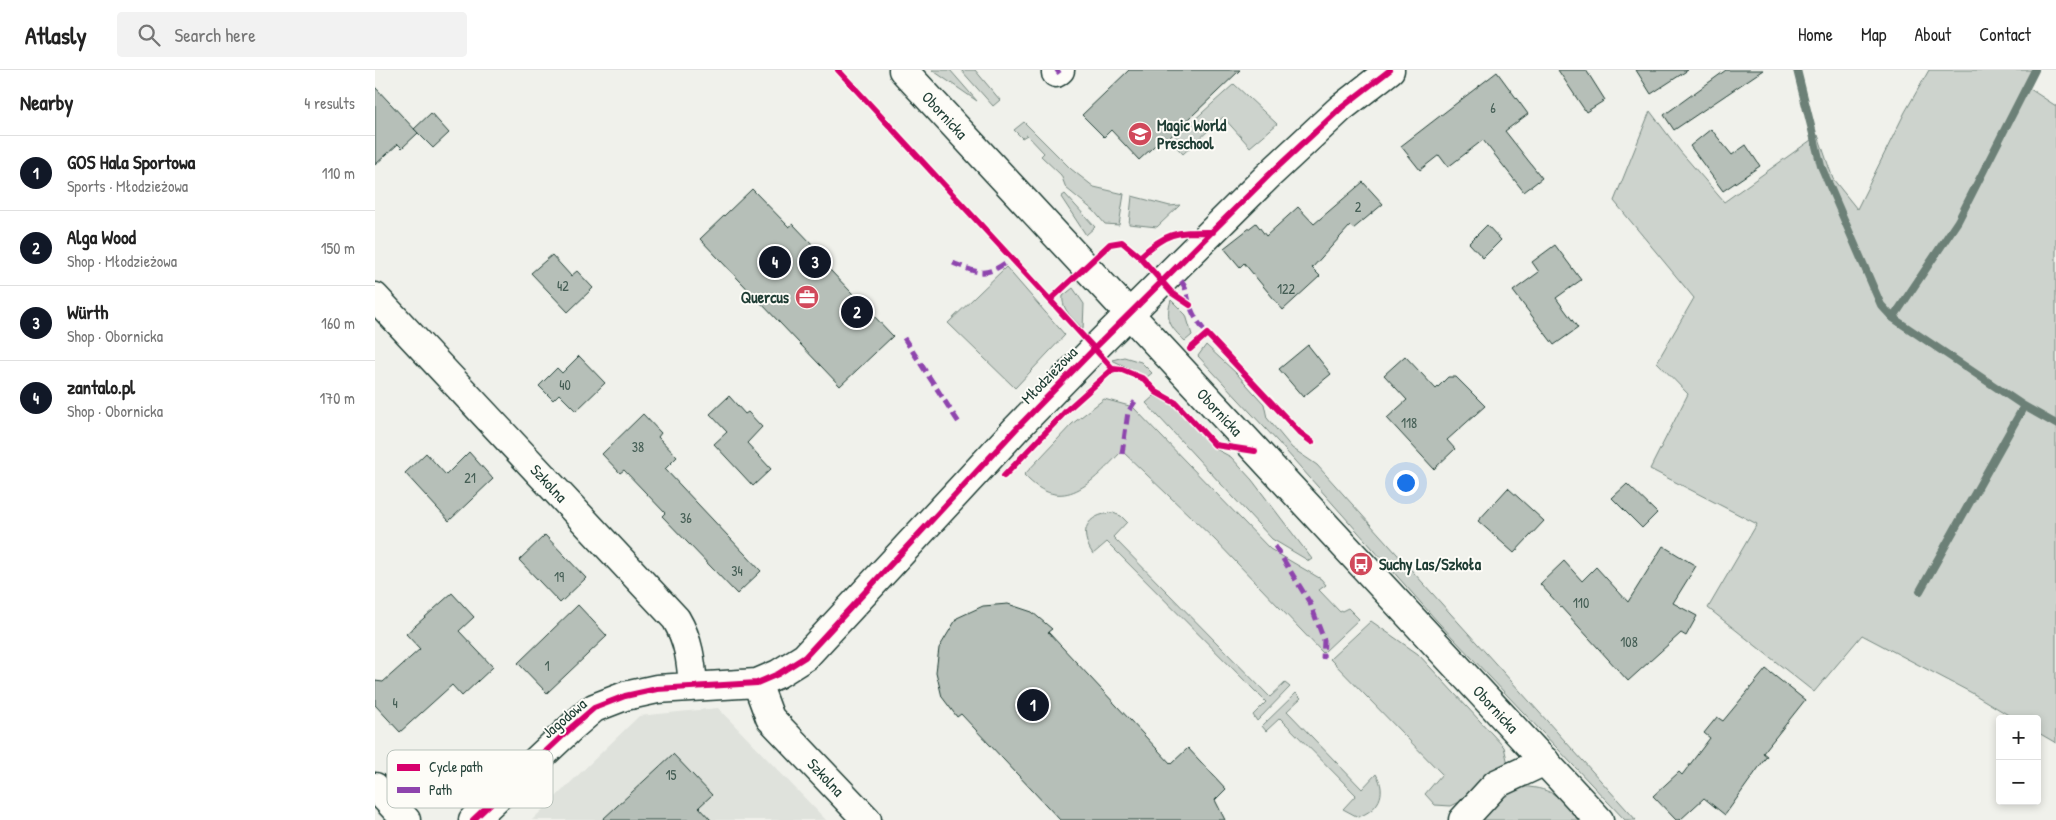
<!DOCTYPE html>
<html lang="en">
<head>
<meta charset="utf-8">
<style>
  :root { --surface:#fff; --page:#f2f2f2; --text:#222; --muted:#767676; --line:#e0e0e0; --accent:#111827 }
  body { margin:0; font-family:"Patrick Hand",sans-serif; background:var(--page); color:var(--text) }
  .controls { position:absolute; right:15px; bottom:15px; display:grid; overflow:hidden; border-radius:5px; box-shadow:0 2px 8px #0003 }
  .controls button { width:45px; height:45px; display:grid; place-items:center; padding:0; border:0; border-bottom:1px solid var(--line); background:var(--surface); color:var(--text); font:25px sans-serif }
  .you { position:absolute; left:1030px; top:412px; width:18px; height:18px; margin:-12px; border:4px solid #fff; border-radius:50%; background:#1a73e8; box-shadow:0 0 0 8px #1a73e833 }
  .badge { display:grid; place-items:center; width:32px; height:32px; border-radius:50%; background:var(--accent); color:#fff; font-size:16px; font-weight:700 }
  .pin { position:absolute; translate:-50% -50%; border:2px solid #fff; box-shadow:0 1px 5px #0006 }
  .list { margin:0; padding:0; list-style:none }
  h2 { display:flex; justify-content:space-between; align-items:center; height:65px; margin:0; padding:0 20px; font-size:21px }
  h2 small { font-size:16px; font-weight:400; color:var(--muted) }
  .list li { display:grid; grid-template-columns:32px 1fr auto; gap:15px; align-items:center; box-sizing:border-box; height:75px; padding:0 20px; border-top:1px solid var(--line) }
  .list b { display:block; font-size:19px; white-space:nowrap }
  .list p { margin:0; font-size:16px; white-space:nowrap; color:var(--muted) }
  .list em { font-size:16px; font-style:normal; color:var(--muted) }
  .icon { flex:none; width:28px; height:28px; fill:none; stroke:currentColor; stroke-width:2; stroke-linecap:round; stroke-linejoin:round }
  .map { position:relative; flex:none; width:1681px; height:750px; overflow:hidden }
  header { display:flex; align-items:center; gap:30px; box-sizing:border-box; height:70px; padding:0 25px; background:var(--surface); border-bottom:1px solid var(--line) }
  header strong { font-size:24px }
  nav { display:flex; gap:28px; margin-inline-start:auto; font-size:18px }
  .search { width:350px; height:45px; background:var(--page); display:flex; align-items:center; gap:12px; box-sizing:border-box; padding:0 18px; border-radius:5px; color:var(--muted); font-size:19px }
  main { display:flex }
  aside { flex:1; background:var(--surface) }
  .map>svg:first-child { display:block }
  .built { fill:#dfe2dc }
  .green { fill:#cdd3cd; stroke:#768880 }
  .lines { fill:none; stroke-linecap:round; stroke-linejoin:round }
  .stream { stroke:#6c8077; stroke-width:8 }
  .building { fill:#b6bfb8; stroke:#1f3d34 }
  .minor-casing { stroke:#1f3d34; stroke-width:31 }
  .major-casing { stroke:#1f3d34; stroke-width:31 }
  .minor { stroke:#fdfcf7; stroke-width:28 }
  .major { stroke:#fdfcf7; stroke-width:28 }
  .quiet { stroke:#8e44ad; stroke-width:5; stroke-dasharray:10 5; stroke-linecap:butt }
  .cycleway-casing { stroke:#fdfcf7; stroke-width:9 }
  .cycleway { stroke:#d6006c; stroke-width:6 }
  .labels { text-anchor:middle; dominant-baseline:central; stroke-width:4; stroke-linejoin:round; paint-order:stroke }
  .number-label { font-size:14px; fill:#455e55 }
  .street-label { font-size:16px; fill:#1f3d34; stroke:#fdfcf7 }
  .poi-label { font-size:16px; font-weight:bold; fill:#1f3d34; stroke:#fdfcf7; text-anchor:start }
  .key { fill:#fdfcf7; stroke:#bac3bc; stroke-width:1 }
  .key-label { font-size:14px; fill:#1f3d34 }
</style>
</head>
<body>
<header>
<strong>Atlasly</strong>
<div class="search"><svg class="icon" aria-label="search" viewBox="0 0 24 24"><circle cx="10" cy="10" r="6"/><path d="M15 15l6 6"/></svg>Search here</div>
<nav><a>Home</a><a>Map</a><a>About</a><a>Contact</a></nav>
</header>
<main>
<aside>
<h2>Nearby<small>4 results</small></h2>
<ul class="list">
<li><span class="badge">1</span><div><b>GOS Hala Sportowa</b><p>Sports · Młodzieżowa</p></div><em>110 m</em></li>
<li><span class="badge">2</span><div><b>Alga Wood</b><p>Shop · Młodzieżowa</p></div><em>150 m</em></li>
<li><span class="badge">3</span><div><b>Würth</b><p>Shop · Obornicka</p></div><em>160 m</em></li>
<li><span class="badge">4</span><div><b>zantalo.pl</b><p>Shop · Obornicka</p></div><em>170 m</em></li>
</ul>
</aside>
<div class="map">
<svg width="1681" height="750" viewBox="0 0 1681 750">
  <rect width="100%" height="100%" fill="#f0f1eb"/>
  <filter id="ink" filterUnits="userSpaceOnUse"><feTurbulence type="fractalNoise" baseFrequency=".02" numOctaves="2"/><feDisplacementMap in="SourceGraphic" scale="10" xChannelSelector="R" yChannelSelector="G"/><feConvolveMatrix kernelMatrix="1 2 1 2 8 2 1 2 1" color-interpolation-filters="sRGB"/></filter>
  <g filter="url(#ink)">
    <path class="built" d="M343,638L451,750H157L264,646Z"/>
    <path class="green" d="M557,0H575L602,31Z
      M586,0H600L625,30L618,36Z
      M1554,0H1660L1652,17L1681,36V673L1662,662V649H1640L1597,623L1487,565L1439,622L1333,538L1382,454L1275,399L1313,324L1282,292L1319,228L1239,131L1275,41L1305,81L1349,132L1443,65L1458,109L1482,139L1530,42Z
      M859,14L902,54L875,77L848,47L808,84L796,71Z
      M649,52L696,99L719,117L749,124L744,155L730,154L719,141L691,118L686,105L666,86L669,83L652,65L647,68L639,60Z
      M690,124L720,157L711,165L686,127Z
      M757,126L795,136L805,135L782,157L754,154Z
      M631,197L690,265L640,318L573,253Z
      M698,218L709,234L708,259C700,250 686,240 688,226Z
      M796,230L811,245L817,265L810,271C795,257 790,250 796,230Z
      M831,275L862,304L889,334L892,348L917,378L942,395L1261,750H1250L1062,551L903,372L823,286Z
      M749,287L766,292L777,303L772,307L737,290Z
      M779,326L800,336L837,377L856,387L877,410L937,489L934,491L897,469L771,333Z
      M729,329L758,337L895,479L946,509L951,515L944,520L965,542L973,538L984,549L948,583L840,470L747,381C717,412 688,447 649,405L697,354Z
      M738,443L746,446L752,452L738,467L895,627L910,613L915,617L882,651L878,645L891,632L732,472L718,484C703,462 711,444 738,443Z
      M996,551L1043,584L1129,677L1133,694L1093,728L1076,736L1060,735L1050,724L1067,704L955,589Z
      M921,623L926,628L912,641L987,719L1001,704C1013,724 1003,740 983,747L968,739L981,725L905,648L891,661L887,656Z
      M1135,716C1174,717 1180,721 1206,750H1097Z"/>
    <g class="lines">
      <path class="stream" d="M1422,0L1446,96L1506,235L1518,248L1649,336L1681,354
        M1518,248L1583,151L1660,0
        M1545,521L1649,336"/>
    </g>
    <path class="building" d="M754,0H865L793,69L790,66L764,90L736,60L729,67L707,45Z
      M1183,0H1211L1230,30L1211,42Z
      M1261,0H1313L1276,24Z
      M1351,0H1388L1299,60L1289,45Z
      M1122,2L1153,44L1130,61L1167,108L1149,122L1108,70L1073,97L1064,85L1045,100L1026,76Z
      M0,17L43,63L27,78L23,74L0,95Z
      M56,43L74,63L58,78L39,59Z
      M1336,59L1357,85L1371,75L1385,96L1348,121L1315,76Z
      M988,112L1008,134L978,159L975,156L937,198L945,206L908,240L869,193L865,197L849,178L881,153L891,166L923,137L939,154Z
      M377,119L414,157L418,154L438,175L434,178L518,266L465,316L325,169Z
      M1112,155L1126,170L1108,188L1094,173Z
      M1180,175L1206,210L1181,228L1203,258L1179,275L1138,221L1164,202L1157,192Z
      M177,185L196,206L202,201L218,218L193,242L156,203Z
      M933,275L956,304L928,327L904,299Z
      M204,286L230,313L201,341L184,324L178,330L164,316L182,298L187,303Z
      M1030,286L1061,319L1073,307H1081L1110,336L1072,370L1080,379L1059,399L1012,348L1032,330L1009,305Z
      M354,326L370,344L373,342L387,357L372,373L396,399L378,416L339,374L352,362L335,344Z
      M268,344L286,363L283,367L302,387L290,399L386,501L362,524L287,446L290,443L249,400L245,403L227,384Z
      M94,382L118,409L74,451L30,403L51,383L71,405Z
      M1252,414L1282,443L1267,458L1237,428Z
      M1133,418L1169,451L1139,483L1103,451Z
      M170,465L211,508L185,533L144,490Z
      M1288,476L1321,496L1298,533L1322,546L1311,566L1306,563L1253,611L1165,514L1189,491L1207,511L1221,497L1253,532Z
      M77,523L99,547L84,561L118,597L87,626L77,615L25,662L0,635V611L8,612L45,579L31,564Z
      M633,534L657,542L677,559L673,562L796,694L813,678L851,719L840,730L850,750H685L586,644L582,647L567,627L561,602L564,578L582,548L608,536Z
      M203,535L232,566L172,623L143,593Z
      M1391,599L1430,630L1388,683L1392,686L1350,745L1329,728L1305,750H1301L1278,726L1304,702L1307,705L1335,668L1329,663L1342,647L1348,651Z
      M298,684L337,725L324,737L336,750H227Z"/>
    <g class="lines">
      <g class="minor-casing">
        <path id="minor" d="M681,3L685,0
          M0,227L301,549C314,571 316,591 318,615
          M382,613L395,648L492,750
          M0,717L31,750
          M98,750L198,656L219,638L250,626L282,619L382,613L403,604L430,587L641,359L723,275L894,105L966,38L1015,0
          M1088,750L1121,714L1170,691"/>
      </g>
      <g class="major-casing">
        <path id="major" d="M528,0L1224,750"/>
      </g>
      <use href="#minor" class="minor"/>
      <use href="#major" class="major"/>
      <path class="quiet" d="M681,3L685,0
        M578,193C601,202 609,208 630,193
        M806,211C812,218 812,226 815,235C818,246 825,255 832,264
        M529,268L586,356
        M747,384L753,342L761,330
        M900,476L935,533L949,570L948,589"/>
      <g class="cycleway-casing">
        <path id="cycleway" d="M463,0L675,230L735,174L747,172L765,187L797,223L815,235
          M765,187C792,161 802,162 838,162
          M815,279L832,264L925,363L937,372
          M738,299L747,300L769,309L781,322L801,333L840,375L880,381
          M629,406L692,340L738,299L675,230
          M98,750L198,656L219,638L250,626L282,619L382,613L403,604L430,587L641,359L723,275L894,105L966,38L1015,0"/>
      </g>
      <use href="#cycleway" class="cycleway"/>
    </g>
  </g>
  <defs>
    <g id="school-disc" transform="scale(1.25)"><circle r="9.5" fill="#d1495b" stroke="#fdfcf7"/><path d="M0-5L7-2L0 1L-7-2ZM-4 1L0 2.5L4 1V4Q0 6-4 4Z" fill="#fff"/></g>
    <g id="office-disc" transform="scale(1.25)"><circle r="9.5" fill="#d1495b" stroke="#fdfcf7"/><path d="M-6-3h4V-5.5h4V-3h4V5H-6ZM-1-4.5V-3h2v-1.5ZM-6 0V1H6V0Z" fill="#fff"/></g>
    <g id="bus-disc" transform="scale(1.25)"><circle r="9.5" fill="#d1495b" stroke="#fdfcf7"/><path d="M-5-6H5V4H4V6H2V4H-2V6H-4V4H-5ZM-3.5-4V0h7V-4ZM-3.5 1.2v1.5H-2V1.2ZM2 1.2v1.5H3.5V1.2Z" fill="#fff"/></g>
  </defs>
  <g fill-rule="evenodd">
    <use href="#school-disc" x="765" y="64"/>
    <use href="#office-disc" x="432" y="227"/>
    <use href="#bus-disc" x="986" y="494"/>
  </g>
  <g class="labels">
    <g class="number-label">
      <text x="1118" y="37">6</text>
      <text x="983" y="136">2</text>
      <text x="188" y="215">42</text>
      <text x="911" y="218">122</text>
      <text x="190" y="314">40</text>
      <text x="1034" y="352">118</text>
      <text x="263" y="376">38</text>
      <text x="95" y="407">21</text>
      <text x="311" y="447">36</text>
      <text x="362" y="500">34</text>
      <text x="184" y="506">19</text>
      <text x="1206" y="532">110</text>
      <text x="1254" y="571">108</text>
      <text x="172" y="595">1</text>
      <text x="20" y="632">4</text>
      <text x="296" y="704">15</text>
    </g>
    <g class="street-label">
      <text transform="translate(570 45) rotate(47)">Obornicka</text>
      <text transform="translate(674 305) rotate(-46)">Młodzieżowa</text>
      <text transform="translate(845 342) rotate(47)">Obornicka</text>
      <text transform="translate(174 413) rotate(47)">Szkolna</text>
      <text transform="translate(1121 639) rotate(47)">Obornicka</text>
      <text transform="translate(189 648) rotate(-40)">Jagodowa</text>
      <text transform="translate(451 707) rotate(47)">Szkolna</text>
    </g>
    <g class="poi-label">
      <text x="782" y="55">Magic World<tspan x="782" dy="18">Preschool</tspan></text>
      <text x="414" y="227" text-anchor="end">Quercus</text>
      <text x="1004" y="494">Suchy Las/Szkoła</text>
    </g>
  </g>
  <rect x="12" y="680" width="166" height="58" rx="8" class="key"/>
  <rect x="22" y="694" width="23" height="7" fill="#d6006c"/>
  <rect x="22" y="717" width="23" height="6" fill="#8e44ad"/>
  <g class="key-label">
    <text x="54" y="702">Cycle path</text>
    <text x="54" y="725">Path</text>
  </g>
</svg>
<div class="controls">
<button>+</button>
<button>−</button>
</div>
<div class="you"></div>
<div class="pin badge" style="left:658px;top:635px">1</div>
<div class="pin badge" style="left:482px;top:242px">2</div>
<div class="pin badge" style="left:440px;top:192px">3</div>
<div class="pin badge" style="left:400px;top:192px">4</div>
</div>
</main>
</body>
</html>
